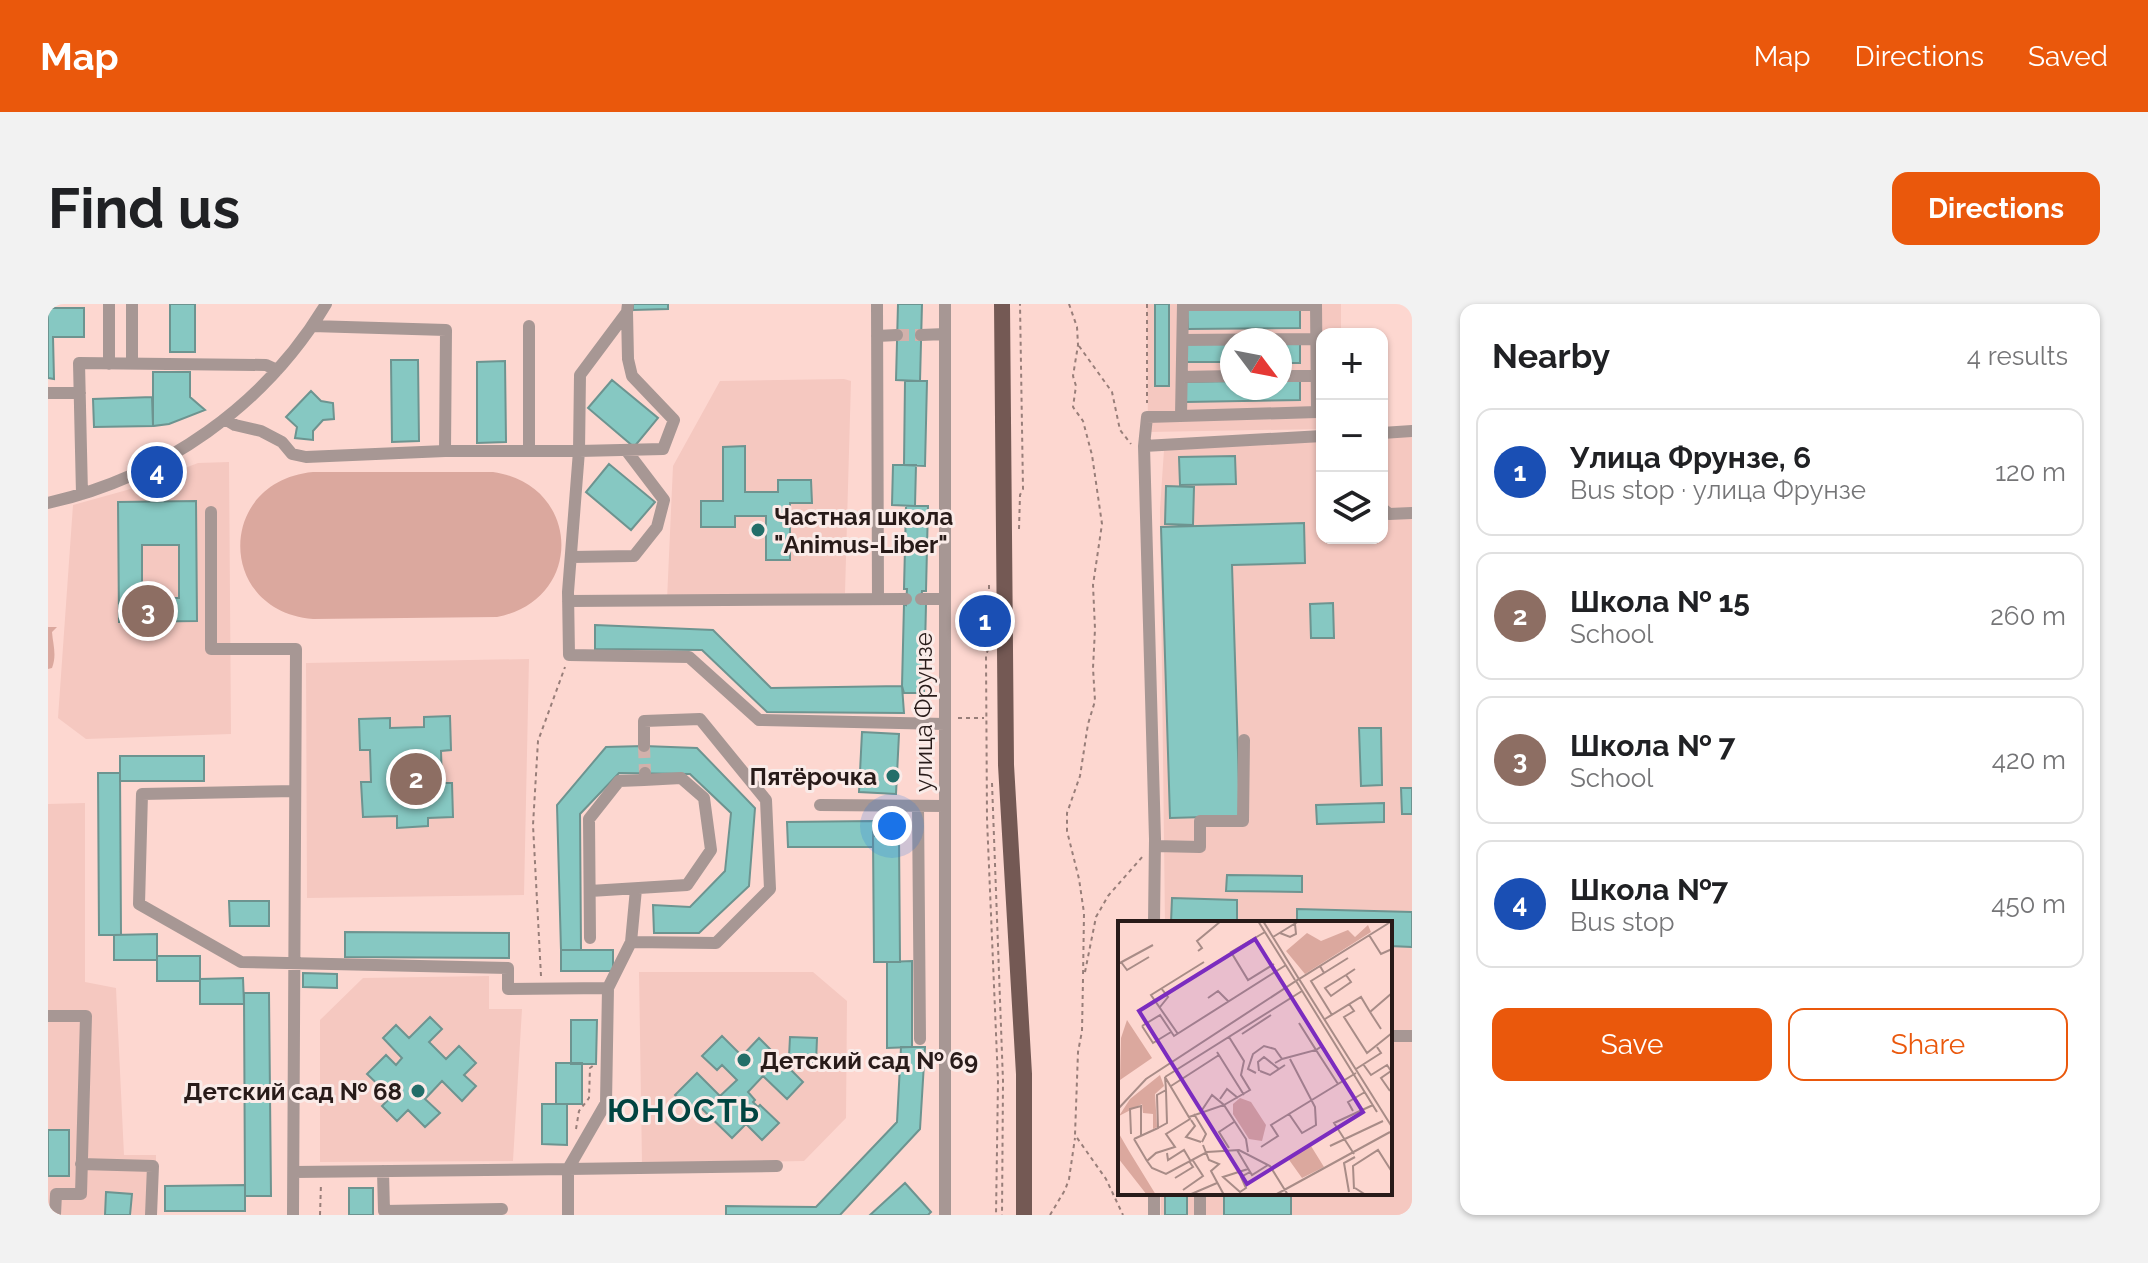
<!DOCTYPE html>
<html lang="en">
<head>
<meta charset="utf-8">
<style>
  :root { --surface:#fff; --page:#f2f2f2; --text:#202124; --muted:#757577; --line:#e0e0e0; --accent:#ea580c }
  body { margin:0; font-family:Raleway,sans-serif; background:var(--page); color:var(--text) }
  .controls { position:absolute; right:24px; top:24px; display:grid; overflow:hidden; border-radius:16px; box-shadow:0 2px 6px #0004 }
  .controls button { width:72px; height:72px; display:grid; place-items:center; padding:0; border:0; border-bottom:2px solid var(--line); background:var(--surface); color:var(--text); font:40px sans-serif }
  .compass { position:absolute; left:1172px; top:24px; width:72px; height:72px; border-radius:50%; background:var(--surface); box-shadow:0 2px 6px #0004; rotate:122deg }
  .you { position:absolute; left:844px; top:522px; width:28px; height:28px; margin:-20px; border:6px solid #fff; border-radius:50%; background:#1a73e8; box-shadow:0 0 0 12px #1a73e833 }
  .badge { display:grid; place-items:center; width:52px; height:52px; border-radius:50%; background:var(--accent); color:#fff; font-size:26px; font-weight:700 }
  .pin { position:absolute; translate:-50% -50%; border:4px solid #fff; box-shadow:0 2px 8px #0006 }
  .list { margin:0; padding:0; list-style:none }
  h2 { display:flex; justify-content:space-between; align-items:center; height:104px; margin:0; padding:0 32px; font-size:34px }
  h2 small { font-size:26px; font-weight:400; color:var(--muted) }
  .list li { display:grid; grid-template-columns:52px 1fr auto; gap:24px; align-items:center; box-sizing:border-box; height:128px; margin:0 16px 16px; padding:0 16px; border:2px solid var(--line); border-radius:16px }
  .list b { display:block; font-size:30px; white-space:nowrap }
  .list p { margin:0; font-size:26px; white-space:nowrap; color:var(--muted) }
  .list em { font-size:26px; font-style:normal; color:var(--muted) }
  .actions { display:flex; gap:16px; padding:24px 32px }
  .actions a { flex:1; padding:18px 0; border:2px solid var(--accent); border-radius:16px; text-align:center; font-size:28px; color:var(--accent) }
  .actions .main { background:var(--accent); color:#fff }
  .icon { flex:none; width:44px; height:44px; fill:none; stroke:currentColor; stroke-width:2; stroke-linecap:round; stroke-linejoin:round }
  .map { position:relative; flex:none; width:1364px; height:911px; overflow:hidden; border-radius:16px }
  header { display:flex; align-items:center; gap:48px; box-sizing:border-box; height:112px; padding:0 40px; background:var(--accent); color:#fff }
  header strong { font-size:38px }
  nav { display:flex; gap:44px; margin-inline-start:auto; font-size:28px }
  .intro { display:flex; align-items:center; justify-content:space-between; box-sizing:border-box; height:192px; padding:0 48px }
  h1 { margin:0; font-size:56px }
  .button { padding:20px 36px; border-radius:16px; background:var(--accent); color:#fff; font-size:28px; font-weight:700 }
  main { display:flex; gap:48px; padding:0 48px }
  aside { flex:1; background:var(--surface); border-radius:16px; box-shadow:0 2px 6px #0004 }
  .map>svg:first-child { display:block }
  .built { fill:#f5c8c0; fill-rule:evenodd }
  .green { fill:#dba89e }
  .building { fill:#86c8c2; stroke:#6d9490; stroke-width:2; fill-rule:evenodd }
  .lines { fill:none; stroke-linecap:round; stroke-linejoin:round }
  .minor-tunnel { stroke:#d2b1ab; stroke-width:12; stroke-dasharray:12 6; stroke-linecap:butt }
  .path { stroke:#987e79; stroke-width:2; stroke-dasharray:4 4; stroke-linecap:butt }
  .minor { stroke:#a79794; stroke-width:12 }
  .major { stroke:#745954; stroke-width:16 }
  .poi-dot { fill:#236e69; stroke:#faebe8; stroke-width:3 }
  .labels { text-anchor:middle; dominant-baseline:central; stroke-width:6; stroke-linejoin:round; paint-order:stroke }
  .poi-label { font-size:24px; font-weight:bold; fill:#281b19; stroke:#faebe8; text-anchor:start }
  .street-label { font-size:24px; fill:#281b19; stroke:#faebe8 }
  .district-label { font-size:32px; font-weight:bold; letter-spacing:2px; fill:#014441; stroke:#faebe8 }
  .inset-road { fill:none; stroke:#a88c87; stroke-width:2 }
  .view { fill:#7b2cbf; fill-opacity:0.15; stroke:#7b2cbf; stroke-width:4 }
  .inset-edge { fill:none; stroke:#281b19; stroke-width:4 }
</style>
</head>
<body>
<header>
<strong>Map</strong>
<nav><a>Map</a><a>Directions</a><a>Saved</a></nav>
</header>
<div class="intro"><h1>Find us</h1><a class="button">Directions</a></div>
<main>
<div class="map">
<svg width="1364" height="911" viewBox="0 0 1364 911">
  <rect width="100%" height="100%" fill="#fdd7d0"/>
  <path class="built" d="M1099,0H1293V30H1274V125L1100,128ZM1184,36H1232V84H1184Z
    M796,75L803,77L797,289L619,296L625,162L672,77Z
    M1364,131V911H1113V889H1342V619H1117L1112,205L1116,146L1274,136V234H1334V133Z
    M181,158L183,430L38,435L10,414L25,201L79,186L150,159Z
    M481,355L476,591L259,594L258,359Z
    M37,499V678L68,684L76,851H108V911H0V500Z
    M591,668H765L799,697L798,814L756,857L594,860Z
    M441,672V705H474L465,857L272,858V716L315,674Z"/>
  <path class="green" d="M265,168H445C534,181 537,296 449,313L265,315C168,307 168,177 265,168Z
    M0,323H9L4,328C5,341 9,351 4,364L0,365Z"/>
  <path class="building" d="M122,0H147V48H122Z
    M585,0H620V5L585,6Z
    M850,0H874L872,77L848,76Z
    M1107,0H1121V82H1107Z
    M0,4H36V33H5L6,75L0,74Z
    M1252,4V24L1140,25L1139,5Z
    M1139,39H1184V58H1139Z
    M1232,39H1252V59H1232Z
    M343,56H370L371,137L344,138Z
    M457,57L458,138L429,139V58Z
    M105,68H142V93L157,106L121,120L105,122Z
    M1252,75V96L1138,98V78L1184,77V84H1232V76Z
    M564,76L610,114L586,143L540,104Z
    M857,77H879L877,162L856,161Z
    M263,87L273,97L285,99L286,115L275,116L265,127V136L247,134L249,123L238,113Z
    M104,93L105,122L46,123L45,95Z
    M697,142V188H730V176H763L764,199H742V256H718V212H687V223H653V197H675V143Z
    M1187,152L1188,180L1132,181L1131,153Z
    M561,160L607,198L583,226L538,188Z
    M845,161H868L867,202L844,201Z
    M1118,182L1146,183L1145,221L1117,220Z
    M148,197L149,317L71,318L70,198ZM94,241H131V294H94Z
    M858,202H880L878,287H874L873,300H878L876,389H856L854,382L856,300L858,301L859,285H856Z
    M1256,219L1257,259L1184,261L1192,512L1122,514L1113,223Z
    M1285,299L1286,334H1263L1262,300Z
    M547,321L665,326L723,384L854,382L856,409L719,408L654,346L547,345Z
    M402,412L403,446L393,447L394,479H404L405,513L380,514V522L349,524V512L315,513L313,478H323L322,446H312L311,415L342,414V424L376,423V413Z
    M1311,424H1333L1334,481L1313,482Z
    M814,428L851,430L848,490L811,488Z
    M596,442L649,444L707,504L701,582L651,629H606L605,601L642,603L677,567L683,509L642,470L571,469L532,510L533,646H513L509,501L558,443Z
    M72,452H156V477H72Z
    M50,469H72L73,631H51Z
    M1353,484H1364V510H1354Z
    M1336,499V518L1269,520L1268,501Z
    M825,517V543H740L739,518Z
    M825,532H851L852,658H826Z
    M1179,571L1254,572V588L1178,587Z
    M1124,594L1189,596V619H1123Z
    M181,597H221V622H182Z
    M1249,605L1364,608V643L1342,642V619H1249Z
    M297,628L461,629V654L297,653Z
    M109,630V656H66V631Z
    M513,646H565V667H513Z
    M109,652H152V677H109Z
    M864,657V743L839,744V658Z
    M255,669L289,670V684L255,683Z
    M195,674L196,700H152V675Z
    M196,689H221L223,892H197Z
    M382,713L394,725L381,738L398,755L411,742L428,759L416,771L428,782L414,797L394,777L377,795L392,809L377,823L360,806L349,817L334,802L343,793L319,770L338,751L348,761L354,754L335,734L348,721L361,734Z
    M523,716H549L548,760H523Z
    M674,732L694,752L711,734L728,751L719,760L727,767L741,753L742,733L769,734L768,759L744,758L740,763L755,778L739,795L715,772L700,788L707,796L705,798L710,803L712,801L731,819L714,836L698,820L684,834L649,800L643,807L627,791L649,769L672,792L689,776L674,761L669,766L654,752Z
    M853,743H877L872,825L792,911H678V902L768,903L849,818Z
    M508,759H534V800H508Z
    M494,800H519V841L494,840Z
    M0,826H21V872H0Z
    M857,879L883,908L880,911H822Z
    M197,881V907H117V882Z
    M301,884H325V911H301Z
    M58,888L84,890L82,911H57Z
    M1117,889H1139V911H1117Z
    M1176,889H1243V911H1176Z"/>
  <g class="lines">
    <path class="minor-tunnel" d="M849,31H873
      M596,442L597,469"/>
    <path class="path" d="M1021,0L1029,23L1030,41L1025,72L1028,82L1025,103L1035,117L1044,151L1054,220L1045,281L1047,325L1045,364L1047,397L1040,420L1032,472L1019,509V527L1031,575L1036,609L1035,674
      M1099,0V99
      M1031,42L1064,88L1072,126L1083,140
      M971,225L972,191L975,185L972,0
      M941,281V343L938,351L939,515L950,777L948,911
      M910,414H936
      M944,479L955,777L954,911
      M1037,668L1048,613L1060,592L1095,552
      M493,672L485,521L490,437L517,363
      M1035,675L1034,727L1030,748L1027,831L1058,875L1075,911
      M528,825L531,807L541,794L542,764L546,761
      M272,911L273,879
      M1002,911L1017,886L1021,875L1027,834"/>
    <path class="minor" d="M61,0V60
      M829,0L830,295
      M897,0V911
      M1135,1H1268
      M579,8L580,55L584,72L626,116L615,145L531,147L532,71L579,8L580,0
      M264,22L398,26L397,147
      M481,22V147
      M873,31L897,30
      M829,32L849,31
      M1135,36L1269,35
      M84,60V0
      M1232,72H1269
      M1134,73L1184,72
      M0,89H32
      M1133,111L1135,0
      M177,115L187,121L213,127L234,138L244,150L258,153L397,147H531L520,288L521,351L641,353L711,416L897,420
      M1334,129L1364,127
      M1096,142L1274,132
      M34,190L31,59L218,61L229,66
      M0,199C115,173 217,102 278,0
      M1334,204L1341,210L1364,209
      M163,208V345H248L245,911
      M524,253L586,252L609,223L616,196L578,146
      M873,295H897
      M520,297L858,295
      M247,487L94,490L91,600L193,658L460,664V685L560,684
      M772,501L897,502
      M870,502L872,735
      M1107,542L1152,543V517H1195L1196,436
      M588,585L583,638L668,639L722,585L718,496L652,415L596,417V442
      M542,587L639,581L663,546L656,494L633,474L596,476L597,469
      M1106,619L1107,535L1096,142L1099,113L1269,108L1268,0
      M542,634L541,515L571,477L596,476
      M0,712H38L33,890H8L7,911
      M1342,732H1364
      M33,860L105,862L103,911
      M520,865L558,799L560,684L583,638
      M520,865L729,862
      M335,867L336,907L454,905
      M246,868L520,865V911
      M1106,911V889
      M1152,911V889"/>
    <path class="major" d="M954,0L958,461L976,770V911"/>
  </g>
  <g class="poi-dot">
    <circle cx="710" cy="226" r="8"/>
    <circle cx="845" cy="472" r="8"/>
    <circle cx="696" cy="756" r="8"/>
    <circle cx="370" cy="787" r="8"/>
  </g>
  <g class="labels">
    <g class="poi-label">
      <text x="726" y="212">Частная школа<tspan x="726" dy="28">"Animus-Liber"</tspan></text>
      <text x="829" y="472" text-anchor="end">Пятёрочка</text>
      <text x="712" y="756">Детский сад № 69</text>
      <text x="354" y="787" text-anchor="end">Детский сад № 68</text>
    </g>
    <g class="street-label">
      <text transform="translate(875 408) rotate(-90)">улица Фрунзе</text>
    </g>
    <g class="district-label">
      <text x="636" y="806">ЮНОСТЬ</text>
    </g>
  </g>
  <g transform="translate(1070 617)">
    <rect width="274" height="274" fill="#fdd7d0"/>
    <path d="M250,4L253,11L187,53L168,30L189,12L203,20L230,9L237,16ZM9,99L34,137L2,159L3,117ZM42,154L46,165L37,173L39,206L35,208V193L25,192L24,183L1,195L12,178ZM122,177L133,181L148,204L144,220L131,218L115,193V183ZM0,211L11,230L38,274H29L0,237ZM193,225L206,246L184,257L169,236Z" fill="#dba89e"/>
    <path class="inset-road" d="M140,0L177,59M145,0L181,58L274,0M147,11L113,31L130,59L156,43M162,12L172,16L178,13L177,3M251,14L263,33L274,28M155,16L181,0M80,30L84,27L79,20L103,0M3,41L9,49L31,36M0,43L35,24M202,45L206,52L193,60L214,94M206,52L230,37M228,54L233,61L213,75L207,67L228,54L237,48M178,60L259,191M90,77L100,70L110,80M231,83L236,90L226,96L249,132L274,112M42,86L50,76L43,67M207,98L243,76L252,91M24,105L42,94L56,115L168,44M24,105L35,122L53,111M263,108L252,91L274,72M60,113L33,74L86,41M124,113L153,94M111,116L126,140L123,154L132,169L106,184L128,218L130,231M204,125L198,129L220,163M99,131L126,174M164,138L198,129L181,102M245,143L253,154L269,144L273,150L263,157L272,170M238,148L263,132L259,126M141,150L140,141L146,136L161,148M142,150L152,154L167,144M138,152L130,148L135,133L146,125L157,128L164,138L157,142M47,156L72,198L48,213L57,226L38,232L29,240L34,247L48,253L89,231L121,229L152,245L170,274M47,156L184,70M53,165L101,134M102,178L109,168L120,177M0,188L28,158L181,58L274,206M235,190L230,181L247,171M76,193L88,213L84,221M171,193L184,212L198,204L197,186L172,138M71,196L106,184L94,174L84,189M73,199L77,205L68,216L83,221M40,207L49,202L48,169M13,213L12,188L23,185V214M16,218L40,207L39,174L48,169L47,156M16,218L29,240M85,224L91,239L101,243L93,250L106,274M212,225L265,200M143,226L160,215L153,204L238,152M111,227L101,211L116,201M119,229L134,254L150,244M49,232L50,239L66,229L72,239M236,233L216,202L255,184M130,248L105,256L122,271L128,267L123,256L132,251M57,257L75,246L71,240M237,267L248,274H266M236,268L235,245L260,229L274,251M65,269L85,255L74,238M231,271L226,242L237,236M71,274L99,262M157,274L272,211"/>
    <path class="view" d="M137,18L245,191L129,263L21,90Z"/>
    <rect width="274" height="274" class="inset-edge"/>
  </g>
</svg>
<div class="controls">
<button>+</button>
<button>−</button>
<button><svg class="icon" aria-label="layers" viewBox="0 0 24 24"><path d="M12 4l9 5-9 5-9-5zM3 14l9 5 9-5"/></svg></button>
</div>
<svg class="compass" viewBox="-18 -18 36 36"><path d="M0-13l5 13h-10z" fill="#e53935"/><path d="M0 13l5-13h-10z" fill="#757577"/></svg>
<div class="you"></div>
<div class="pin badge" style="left:937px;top:317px;background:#1a4fb4">1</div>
<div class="pin badge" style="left:368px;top:475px;background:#8d6e63">2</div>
<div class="pin badge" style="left:100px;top:307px;background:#8d6e63">3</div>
<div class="pin badge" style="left:109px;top:168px;background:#1a4fb4">4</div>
</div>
<aside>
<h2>Nearby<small>4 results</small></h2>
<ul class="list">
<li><span class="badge" style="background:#1a4fb4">1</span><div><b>Улица Фрунзе, 6</b><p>Bus stop · улица Фрунзе</p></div><em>120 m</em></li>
<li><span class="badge" style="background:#8d6e63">2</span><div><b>Школа № 15</b><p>School</p></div><em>260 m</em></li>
<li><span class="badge" style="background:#8d6e63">3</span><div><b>Школа № 7</b><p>School</p></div><em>420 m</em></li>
<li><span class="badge" style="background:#1a4fb4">4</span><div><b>Школа №7</b><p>Bus stop</p></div><em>450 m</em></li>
</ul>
<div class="actions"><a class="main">Save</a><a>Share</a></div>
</aside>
</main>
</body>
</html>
